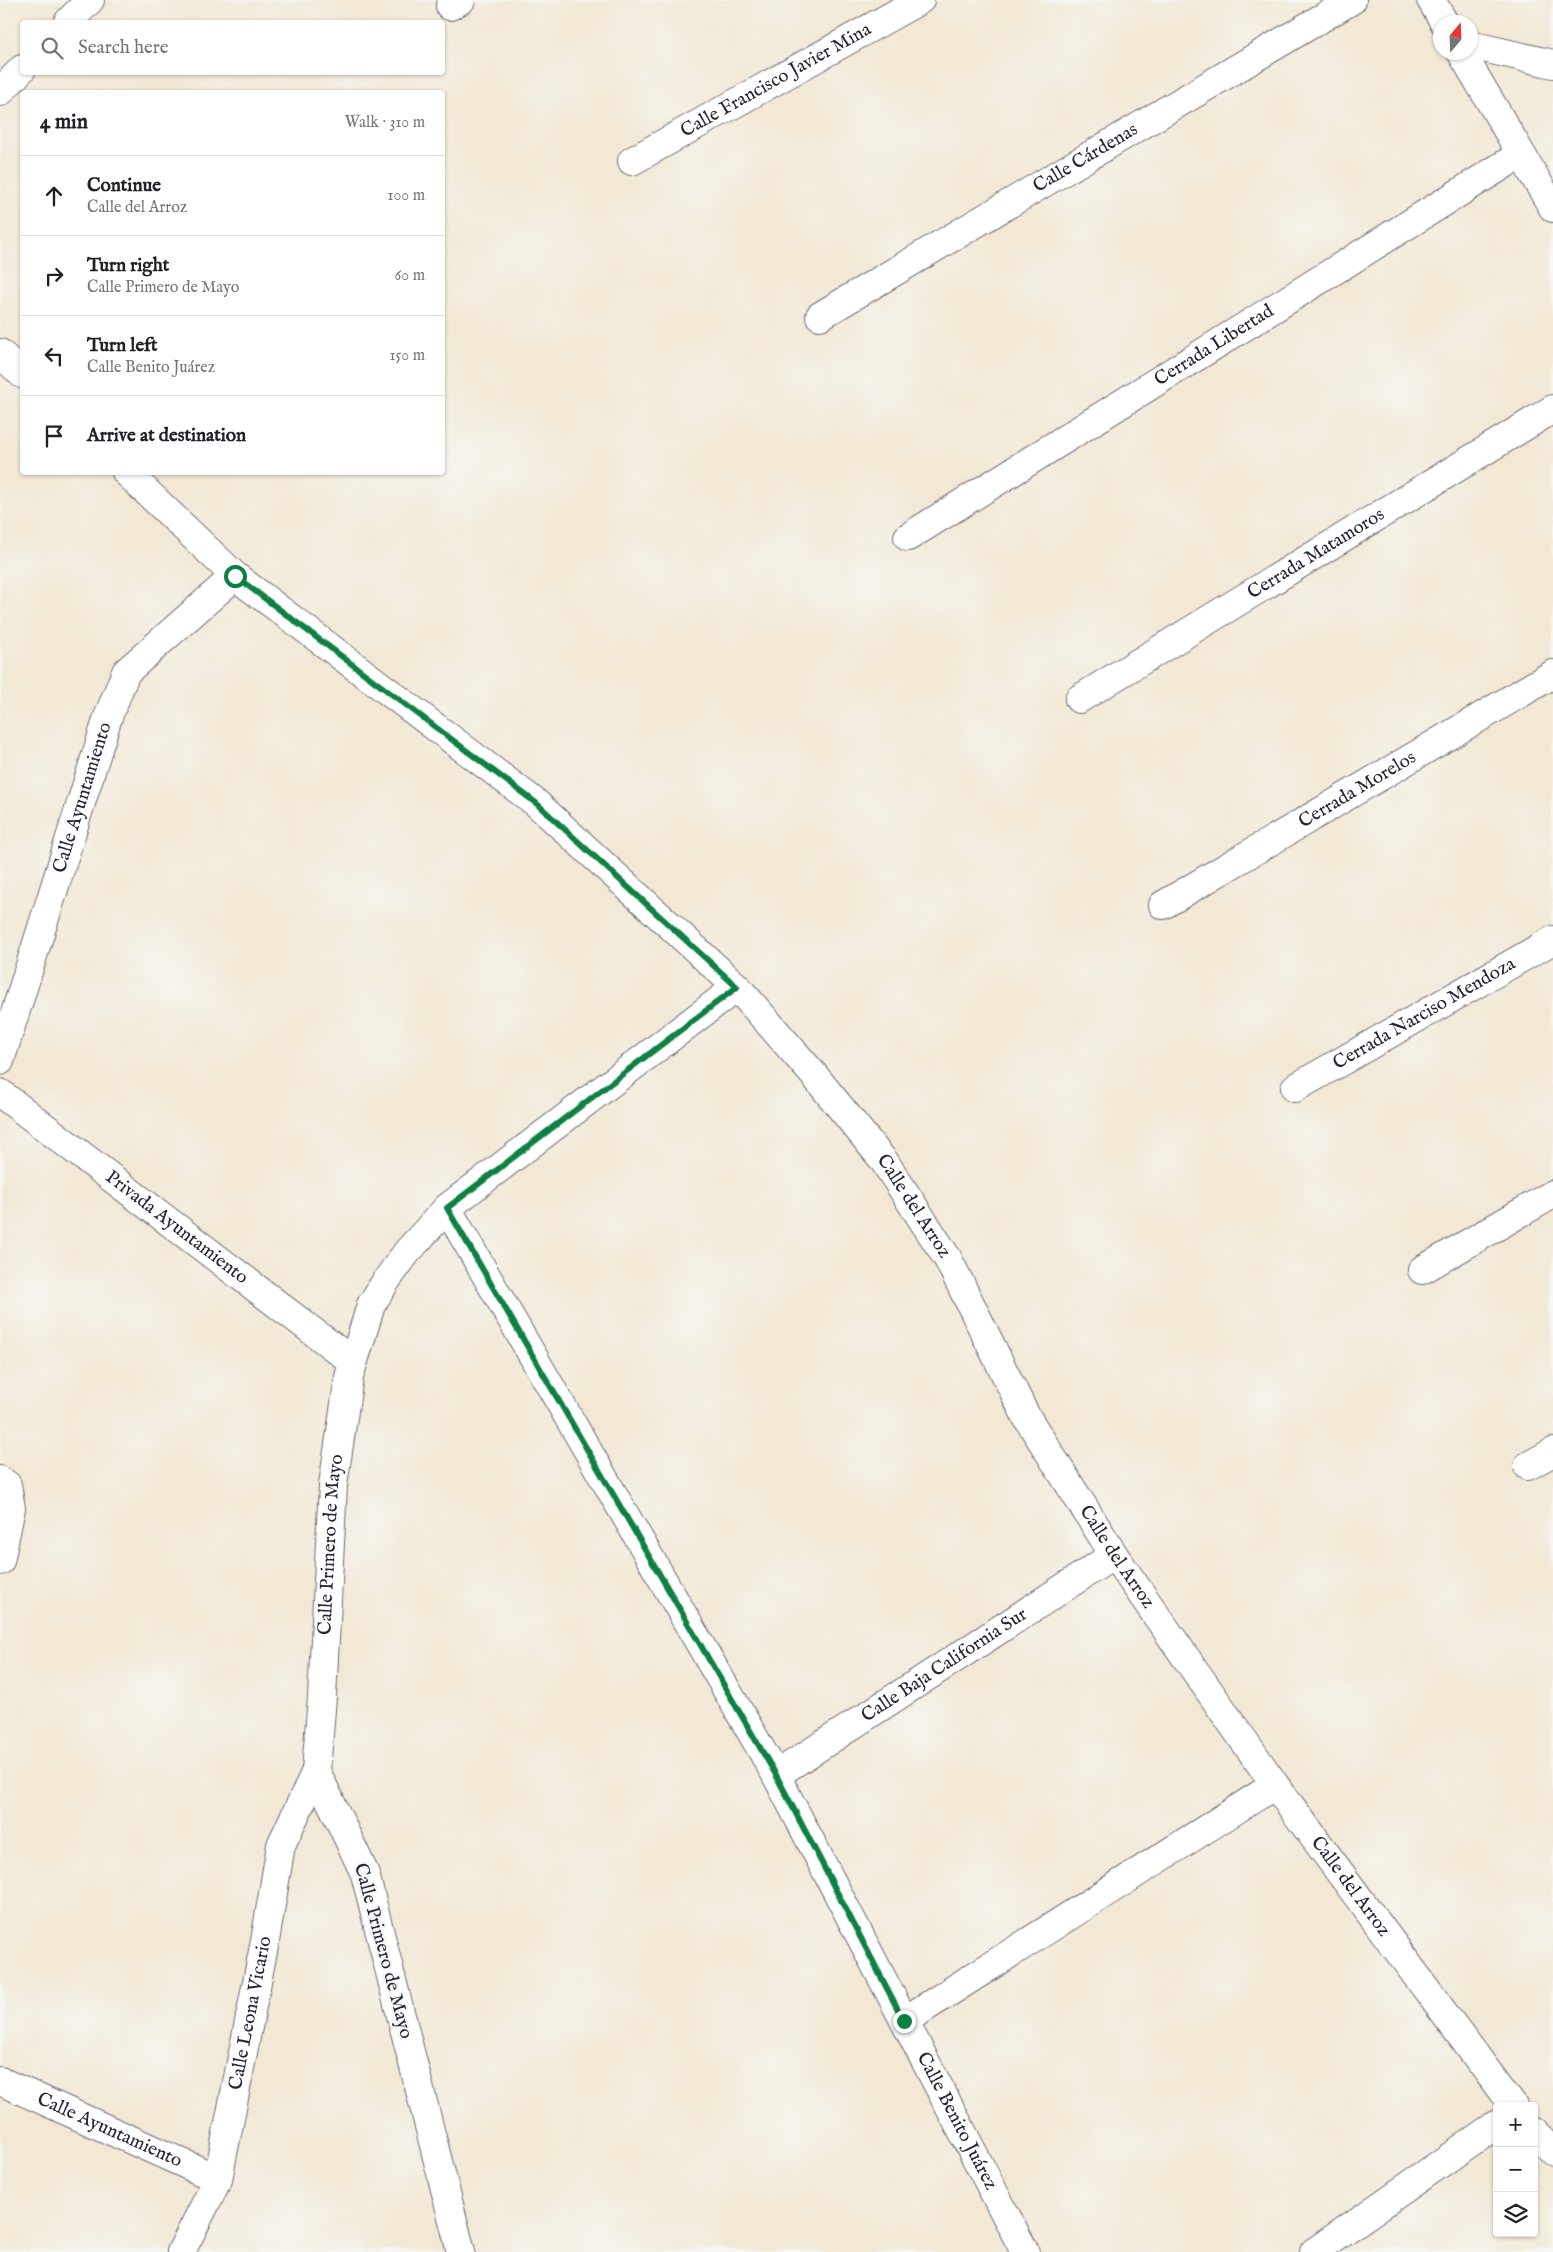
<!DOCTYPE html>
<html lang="en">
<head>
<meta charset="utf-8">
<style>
  :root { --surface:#fff; --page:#f2f2f2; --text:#202124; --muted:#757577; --line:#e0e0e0 }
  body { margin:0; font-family:"IM FELL English",serif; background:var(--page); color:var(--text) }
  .controls { position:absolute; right:15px; bottom:15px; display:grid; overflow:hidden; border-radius:5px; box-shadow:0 1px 4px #0004 }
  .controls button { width:45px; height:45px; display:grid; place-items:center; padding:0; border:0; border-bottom:1px solid var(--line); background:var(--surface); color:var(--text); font:25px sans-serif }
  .compass { position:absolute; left:1433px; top:15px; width:45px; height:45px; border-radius:50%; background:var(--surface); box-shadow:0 1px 4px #0004; rotate:19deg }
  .stop { position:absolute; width:15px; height:15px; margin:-11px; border:4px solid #0b8043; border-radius:50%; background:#fff }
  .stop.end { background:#0b8043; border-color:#fff; box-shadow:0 1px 5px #0008 }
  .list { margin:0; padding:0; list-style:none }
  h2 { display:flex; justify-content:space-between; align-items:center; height:65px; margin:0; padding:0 20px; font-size:21px }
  h2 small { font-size:16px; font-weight:400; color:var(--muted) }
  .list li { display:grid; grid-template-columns:32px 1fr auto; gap:15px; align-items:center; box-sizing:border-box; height:80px; padding:0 20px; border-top:1px solid var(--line) }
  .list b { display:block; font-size:19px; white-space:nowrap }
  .list p { margin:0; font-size:16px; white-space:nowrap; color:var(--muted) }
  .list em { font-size:16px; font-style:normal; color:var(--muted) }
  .icon { flex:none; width:28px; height:28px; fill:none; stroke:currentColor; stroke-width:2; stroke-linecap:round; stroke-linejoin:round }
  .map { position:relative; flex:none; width:1553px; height:2252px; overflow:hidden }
  .search { position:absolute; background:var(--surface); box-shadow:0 1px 4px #0004; left:20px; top:20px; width:425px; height:55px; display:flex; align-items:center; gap:12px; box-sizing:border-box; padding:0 18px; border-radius:5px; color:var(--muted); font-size:19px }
  .panel { position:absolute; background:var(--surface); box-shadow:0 1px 4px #0004; left:20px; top:90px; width:425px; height:385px; border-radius:5px }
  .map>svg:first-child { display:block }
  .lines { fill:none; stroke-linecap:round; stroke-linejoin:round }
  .minor-casing { stroke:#6b6771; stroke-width:30 }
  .major-casing { stroke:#6b6771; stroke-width:30 }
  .minor { stroke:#fff; stroke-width:28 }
  .major { stroke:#fff; stroke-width:28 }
  .route { stroke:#0b8043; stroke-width:6 }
  .labels { text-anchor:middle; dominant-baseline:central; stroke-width:5; stroke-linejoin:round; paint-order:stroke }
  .street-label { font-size:19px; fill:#22223b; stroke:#f6f6f2 }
</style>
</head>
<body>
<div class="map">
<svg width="1553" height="2252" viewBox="0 0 1553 2252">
  <rect width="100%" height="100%" fill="#f6f6f2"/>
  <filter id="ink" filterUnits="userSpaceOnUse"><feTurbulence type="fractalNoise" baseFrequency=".02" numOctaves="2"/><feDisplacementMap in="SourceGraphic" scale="10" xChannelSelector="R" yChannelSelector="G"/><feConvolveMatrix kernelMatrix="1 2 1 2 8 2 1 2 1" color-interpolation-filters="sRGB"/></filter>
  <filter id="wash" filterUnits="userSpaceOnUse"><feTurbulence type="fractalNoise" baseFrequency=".0096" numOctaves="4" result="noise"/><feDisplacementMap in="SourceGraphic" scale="20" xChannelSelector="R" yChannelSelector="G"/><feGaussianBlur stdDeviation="1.12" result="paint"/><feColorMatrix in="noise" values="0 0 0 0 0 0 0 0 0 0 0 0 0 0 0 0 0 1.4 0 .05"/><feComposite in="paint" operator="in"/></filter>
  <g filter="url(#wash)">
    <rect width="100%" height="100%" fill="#f2e8d4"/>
  </g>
  <g filter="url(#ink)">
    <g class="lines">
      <g class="minor-casing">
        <g id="minor">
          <path d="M450,6L461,0"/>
          <path d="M68,22L90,0"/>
          <path d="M1470,45L1553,64"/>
          <path d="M0,92L22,69"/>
          <path id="s1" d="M632,161L920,0"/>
          <path id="s2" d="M820,316L1352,0"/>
          <path d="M0,353L22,374"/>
          <path id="s3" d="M126,472L235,576L536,803L737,987L814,1075L884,1161L948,1259L1026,1416L1114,1555L1275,1785L1513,2106"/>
          <path id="s4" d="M908,537L1521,154"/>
          <path id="s5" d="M1079,699L1553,409"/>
          <path id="s6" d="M1163,905L1553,674"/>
          <path id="s7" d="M0,1061L108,717L126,672L235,576"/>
          <path id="s8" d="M1295,1088L1553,940"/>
          <path id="s9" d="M0,1093L353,1362"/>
          <path id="s10" d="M447,1208L776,1775L1025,2252"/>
          <path d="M1422,1270L1553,1194"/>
          <path d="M1528,1466L1553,1452"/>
          <path d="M0,1480L7,1485L11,1508L0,1561"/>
          <path id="s11" d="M776,1775L1114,1555"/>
          <path d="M904,2021L1275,1785"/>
          <path id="s12" d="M0,2081L218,2179"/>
          <path d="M1534,2131L1553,2152"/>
          <path id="s13" d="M181,2252L218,2179L265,1941L281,1845L316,1771"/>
          <path id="s14" d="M461,2252L365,1874L316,1771L322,1697L333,1485L349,1377L371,1305L386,1281L407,1252L447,1208L737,987"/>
          <path d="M1314,2252L1497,2124"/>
        </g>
      </g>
      <g class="major-casing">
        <path id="major" d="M1431,0L1444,22
          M1461,52L1553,208"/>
      </g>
      <use href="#minor" class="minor"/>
      <use href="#major" class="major"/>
    </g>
  </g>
  <g class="lines" filter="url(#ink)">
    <path class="route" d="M235,576L536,803L737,987L447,1208L776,1775L904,2021"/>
  </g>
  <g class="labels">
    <g class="street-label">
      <text stroke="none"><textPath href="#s1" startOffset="165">Calle Francisco Javier Mina</textPath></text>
      <text stroke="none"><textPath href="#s2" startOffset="309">Calle Cárdenas</textPath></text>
      <text stroke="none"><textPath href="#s4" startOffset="361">Cerrada Libertad</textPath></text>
      <text stroke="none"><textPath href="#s5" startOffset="278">Cerrada Matamoros</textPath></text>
      <text stroke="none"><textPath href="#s6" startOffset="226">Cerrada Morelos</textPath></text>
      <text stroke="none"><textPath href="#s7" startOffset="276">Calle Ayuntamiento</textPath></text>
      <text stroke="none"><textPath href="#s8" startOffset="149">Cerrada Narciso Mendoza</textPath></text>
      <text stroke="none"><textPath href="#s3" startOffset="1082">Calle del Arroz</textPath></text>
      <text stroke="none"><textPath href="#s9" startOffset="222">Privada Ayuntamiento</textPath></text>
      <text stroke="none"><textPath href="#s14" startOffset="731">Calle Primero de Mayo</textPath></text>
      <text stroke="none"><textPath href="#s3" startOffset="1488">Calle del Arroz</textPath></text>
      <text stroke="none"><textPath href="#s11" startOffset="201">Calle Baja California Sur</textPath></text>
      <text stroke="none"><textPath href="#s3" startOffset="1892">Calle del Arroz</textPath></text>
      <text transform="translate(383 1951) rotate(75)">Calle Primero de Mayo</text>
      <text stroke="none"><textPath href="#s13" startOffset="251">Calle Leona Vicario</textPath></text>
      <text stroke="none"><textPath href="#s10" startOffset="1046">Calle Benito Juárez</textPath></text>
      <text stroke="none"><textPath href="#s12" startOffset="120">Calle Ayuntamiento</textPath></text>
    </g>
  </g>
</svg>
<div class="controls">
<button>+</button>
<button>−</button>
<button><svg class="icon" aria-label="layers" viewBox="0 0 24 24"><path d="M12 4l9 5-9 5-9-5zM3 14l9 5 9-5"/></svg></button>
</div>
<svg class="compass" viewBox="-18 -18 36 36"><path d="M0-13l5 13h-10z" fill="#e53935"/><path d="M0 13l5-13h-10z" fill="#757577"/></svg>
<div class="stop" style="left:235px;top:576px"></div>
<div class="stop end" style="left:904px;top:2021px"></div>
<div class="search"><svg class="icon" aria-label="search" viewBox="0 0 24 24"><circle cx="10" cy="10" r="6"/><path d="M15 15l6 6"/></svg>Search here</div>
<section class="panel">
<h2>4 min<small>Walk · 310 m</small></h2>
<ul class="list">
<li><svg class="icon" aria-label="ahead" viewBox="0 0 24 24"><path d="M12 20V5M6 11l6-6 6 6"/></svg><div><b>Continue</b><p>Calle del Arroz</p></div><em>100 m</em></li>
<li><svg class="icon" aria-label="right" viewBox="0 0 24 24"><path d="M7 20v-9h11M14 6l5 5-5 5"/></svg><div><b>Turn right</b><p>Calle Primero de Mayo</p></div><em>60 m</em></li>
<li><svg class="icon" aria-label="left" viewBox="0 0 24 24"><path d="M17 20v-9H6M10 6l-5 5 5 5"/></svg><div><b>Turn left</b><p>Calle Benito Juárez</p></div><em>150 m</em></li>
<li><svg class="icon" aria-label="arrive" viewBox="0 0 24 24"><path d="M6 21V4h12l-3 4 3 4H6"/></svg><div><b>Arrive at destination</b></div></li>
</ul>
</section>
</div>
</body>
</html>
